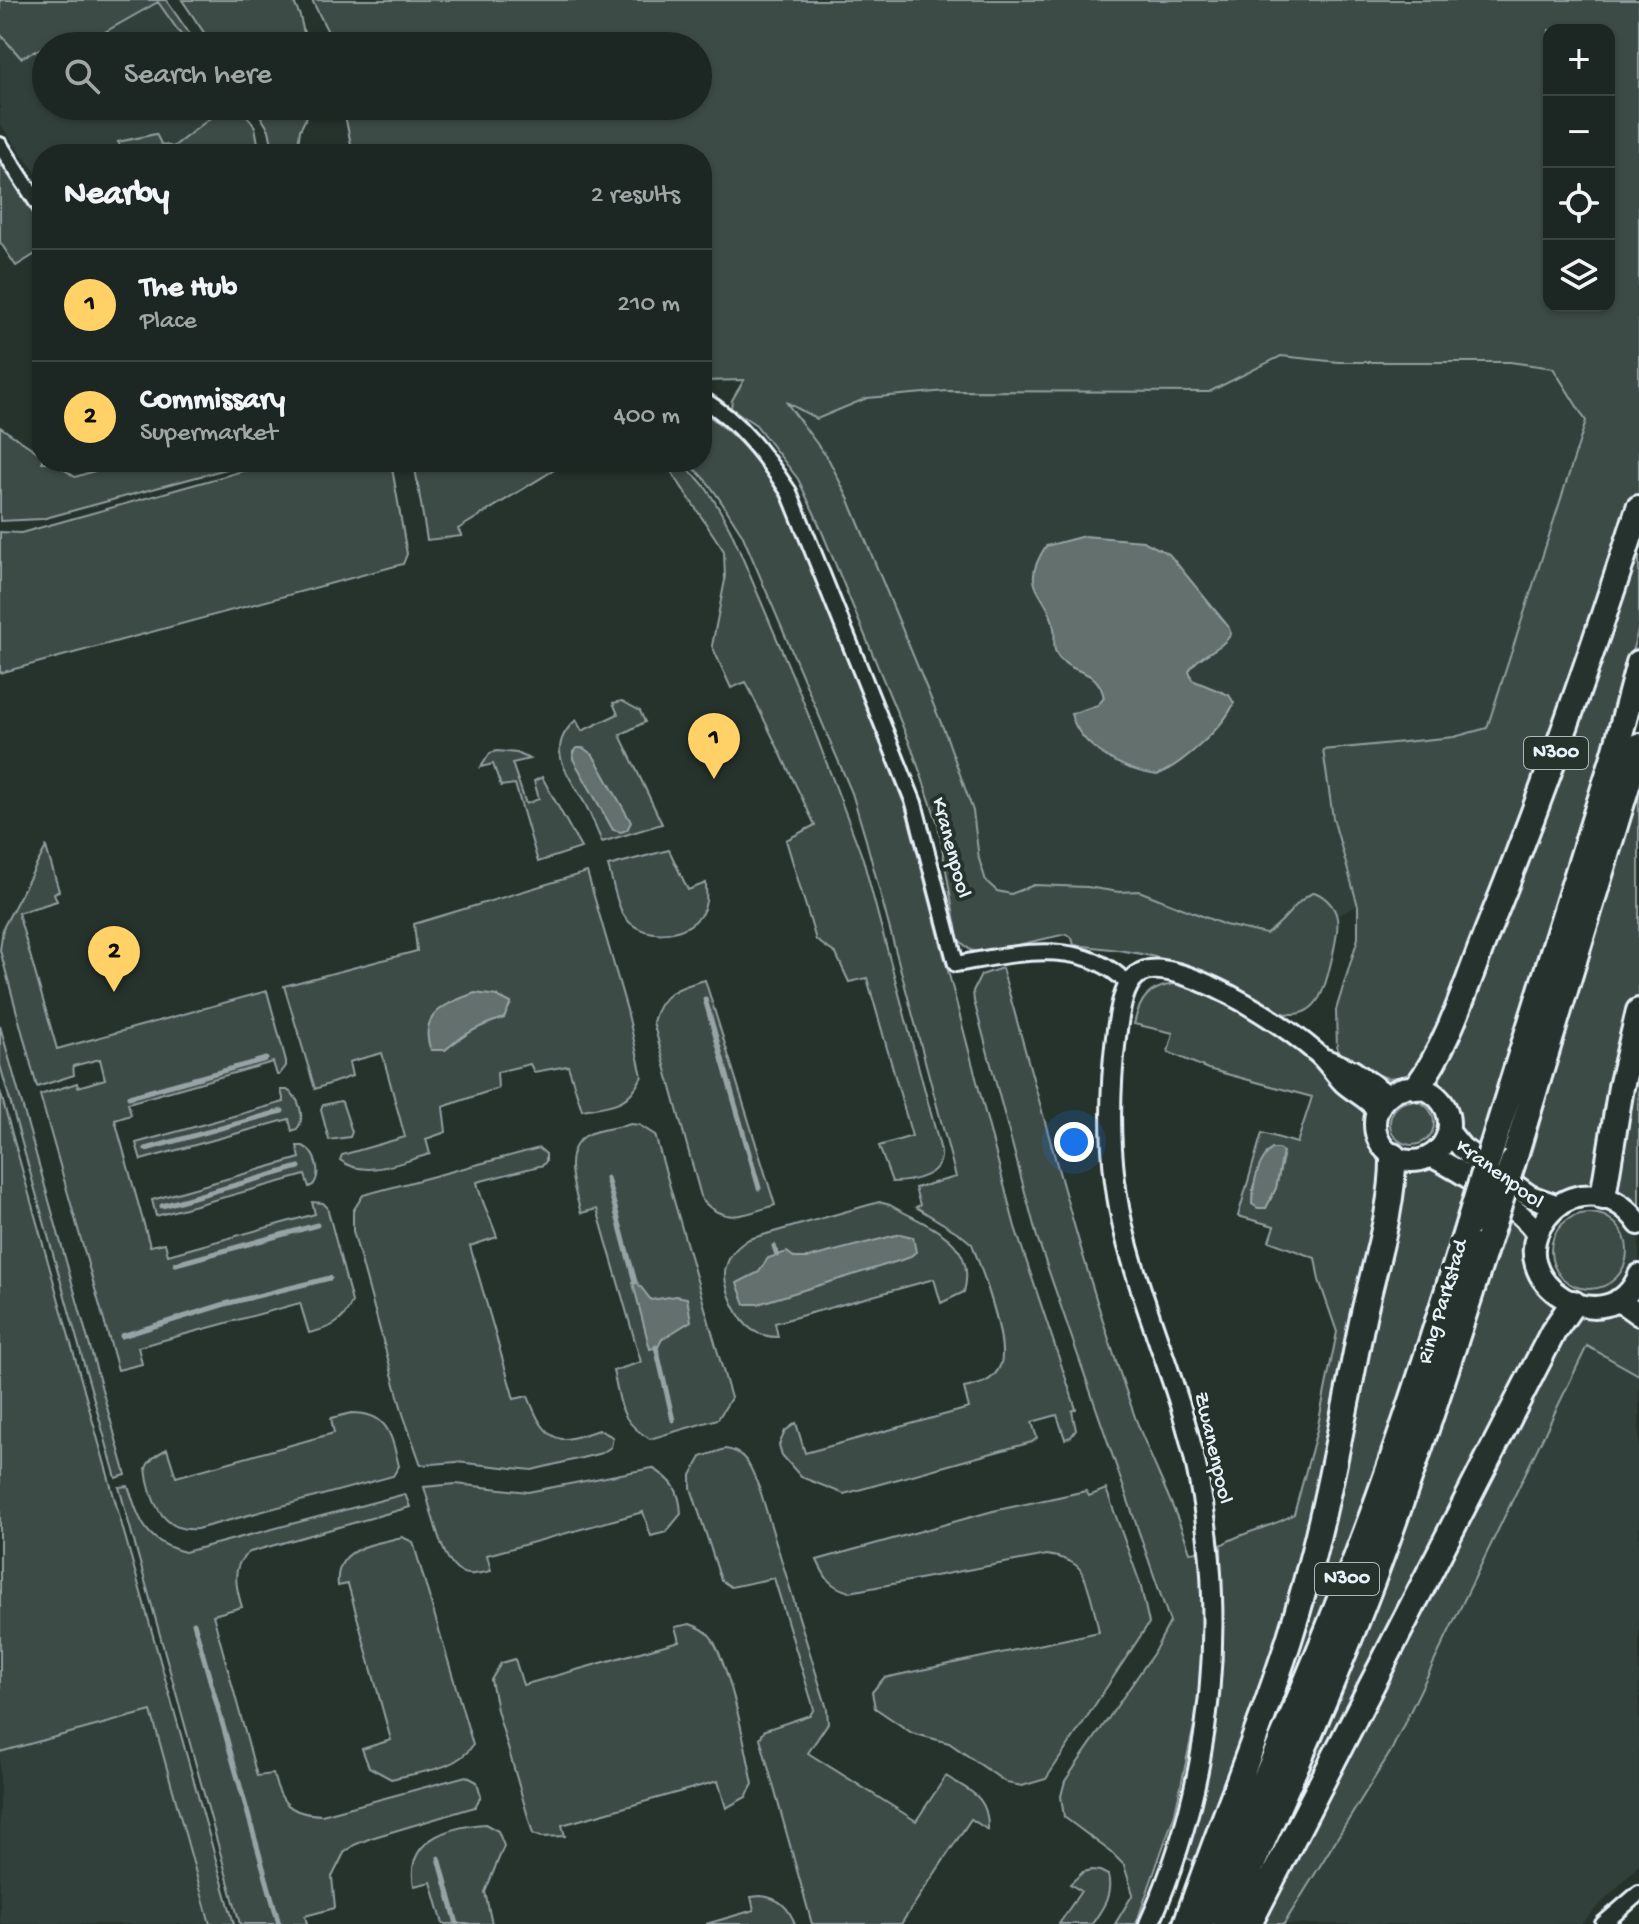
<!DOCTYPE html>
<html lang="en">
<head>
<meta charset="utf-8">
<style>
  :root { --surface:#1c2622; --page:#29322f; --text:#f1f3f6; --muted:#a0a5a5; --line:#3a4340; --accent:#ffd166 }
  body { margin:0; font-family:"Gochi Hand",sans-serif; background:var(--page); color:var(--text) }
  .controls { position:absolute; right:24px; top:24px; display:grid; overflow:hidden; border-radius:16px; box-shadow:0 2px 6px #0004 }
  .controls button { width:72px; height:72px; display:grid; place-items:center; padding:0; border:0; border-bottom:2px solid var(--line); background:var(--surface); color:var(--text); font:40px sans-serif }
  .you { position:absolute; left:1074px; top:1142px; width:28px; height:28px; margin:-20px; border:6px solid #fff; border-radius:50%; background:#1a73e8; box-shadow:0 0 0 12px #1a73e833 }
  .badge { display:grid; place-items:center; width:52px; height:52px; border-radius:50%; background:var(--accent); color:#111; font-size:26px; font-weight:700 }
  .pin { position:absolute; translate:-50% -66px; filter:drop-shadow(0 2px 4px #0008) }
  .pin::after { content:''; position:absolute; top:42px; width:28px; height:24px; background:inherit; clip-path:polygon(0 0,100% 0,50% 100%) }
  .list { margin:0; padding:0; list-style:none }
  h2 { display:flex; justify-content:space-between; align-items:center; height:104px; margin:0; padding:0 32px; font-size:34px }
  h2 small { font-size:26px; font-weight:400; color:var(--muted) }
  .list li { display:grid; grid-template-columns:52px 1fr auto; gap:24px; align-items:center; box-sizing:border-box; height:112px; padding:0 32px; border-top:2px solid var(--line) }
  .list b { display:block; font-size:30px; white-space:nowrap }
  .list p { margin:0; font-size:26px; white-space:nowrap; color:var(--muted) }
  .list em { font-size:26px; font-style:normal; color:var(--muted) }
  .icon { flex:none; width:44px; height:44px; fill:none; stroke:currentColor; stroke-width:2; stroke-linecap:round; stroke-linejoin:round }
  .map { position:relative; flex:none; width:1639px; height:1924px; overflow:hidden }
  .search { position:absolute; background:var(--surface); box-shadow:0 2px 6px #0004; left:32px; top:32px; width:680px; height:88px; display:flex; align-items:center; gap:20px; box-sizing:border-box; padding:0 28px; border-radius:44px; color:var(--muted); font-size:30px }
  .panel { position:absolute; background:var(--surface); box-shadow:0 2px 6px #0004; left:32px; top:144px; width:680px; height:328px; border-radius:32px }
  .map>svg:first-child { display:block }
  .built { fill:#333f3a }
  .green { fill:#3e4b47; stroke:#939ea0; stroke-width:2; fill-rule:evenodd }
  .water { fill:#636f6d; stroke:#98a3a5; stroke-width:2 }
  .lines { fill:none; stroke-linecap:round; stroke-linejoin:round }
  .stream { stroke:#98a3a5; stroke-width:5 }
  .minor-casing { stroke:#e8f1f8; stroke-width:20 }
  .tertiary-casing { stroke:#e8f1f8; stroke-width:24 }
  .secondary-casing { stroke:#e8f1f8; stroke-width:26 }
  .trunk-casing { stroke:#e8f1f8; stroke-width:30 }
  .minor { stroke:#26332d; stroke-width:14 }
  .tertiary { stroke:#26332d; stroke-width:18 }
  .secondary { stroke:#26332d; stroke-width:20 }
  .trunk { stroke:#26332d; stroke-width:24 }
  .trunk-bridge-casing { stroke:#e8f1f8; stroke-width:30; stroke-linecap:butt }
  .trunk-bridge { stroke:#26332d; stroke-width:24 }
  .labels { text-anchor:middle; dominant-baseline:central; stroke-width:8; stroke-linejoin:round; paint-order:stroke }
  .shield { fill:#26332d; stroke:#aeb8bb; stroke-width:2 }
  .shield-label { font-size:20px; font-weight:bold; fill:#e8f1f8 }
  .street-label { font-size:22px; fill:#e8f1f8; stroke:#26332d }
</style>
</head>
<body>
<div class="map">
<svg width="1639" height="1924" viewBox="0 0 1639 1924">
  <rect width="100%" height="100%" fill="#26332d"/>
  <filter id="ink" filterUnits="userSpaceOnUse"><feTurbulence type="fractalNoise" baseFrequency=".0125" numOctaves="2"/><feDisplacementMap in="SourceGraphic" scale="16" xChannelSelector="R" yChannelSelector="G"/><feConvolveMatrix kernelMatrix="1 2 1 2 8 2 1 2 1" color-interpolation-filters="sRGB"/></filter>
  <g filter="url(#ink)">
    <path class="built" d="M161,0L193,46H46V106H235L256,154H42V181L0,124V28Z
      M1281,356L1338,362H1510L1553,368L1586,420L1487,728L1454,737L1323,750L1333,818L1358,905L1337,916L1325,896L1297,902L1277,927L1266,934L1225,925L1139,891L1119,892L1087,887L1034,885L1011,894L997,891L986,881L979,859L973,811L946,735L849,500L784,401L817,419L867,398L947,391L1209,392Z
      M1639,1081V1865L1581,1924H1268L1531,1448Z
      M151,1711L210,1924H0V1752Z"/>
    <path class="green" d="M0,0H166L198,46H189L158,2L80,46H46L21,58L0,34Z
      M182,0H293L300,16L307,46H213Z
      M312,0H1639V627L1558,911L1483,1130L1530,1157L1639,778V1208L1622,1196L1616,1187L1561,1197H1543L1465,1139L1452,1104L1432,1081L1407,1076L1387,1078L1358,1066L1337,1050L1336,1010L1358,938V906L1333,818L1323,750L1454,737L1487,728L1586,421L1553,368L1510,362H1338L1281,356L1209,392L947,391L867,398L817,419L786,402L829,460L849,500L946,735L973,811L979,859L986,881L997,891L1011,894L1034,885L1087,887L1119,892L1139,891L1225,925L1266,934C1286,922 1293,902 1314,892C1325,896 1335,906 1337,918C1339,930 1335,943 1333,954C1327,977 1323,1014 1292,1014C1270,1015 1227,983 1205,973C1163,955 1118,949 1074,945L1072,938L1066,934L982,953L970,950L958,939L938,824L912,749L815,515L798,479L756,425L731,408L732,400L744,380L702,381V154H353L343,106H698V46H331L328,32ZM1549,30H1609V306H1549Z
      M226,106H240L255,127L260,154H117L121,147L118,142L156,134L161,144L173,147Z
      M254,106H312L300,130L297,154H274L269,130Z
      M0,159L42,226V250L16,266L0,242Z
      M702,411C740,437 765,468 787,508L905,806L1015,1227L1076,1409L1072,1411L1076,1430L1071,1437L1065,1439L1057,1415L1032,1422L1037,1438L1032,1442L844,1494L801,1477L782,1455L779,1445L785,1431L796,1423L805,1453L969,1408L964,1388C979,1385 993,1382 1000,1366C1010,1343 981,1268 972,1244L960,1234L916,1207L920,1205L915,1188L956,1177L866,840L852,793L742,534C726,510 710,478 685,462H702Z
      M0,427L42,455V462H53L75,477L124,462H252L42,519L0,521Z
      M275,462H391L407,554L403,564L0,673V532L21,533Z
      M414,462H567L458,529L462,536L427,540Z
      M665,462C698,462 718,507 731,531L800,693L863,859L941,1151C944,1176 911,1182 892,1182L879,1146L912,1136L867,978L849,982L836,954L816,940L786,840L815,825L746,682L731,688L712,646L725,580L724,551Z
      M622,701L640,711L645,722L620,735L662,824L602,842C596,829 591,814 584,802C567,772 544,748 576,720L582,731L618,714L613,703Z
      M497,751L517,753L530,759L512,763L526,804L539,799L534,781L542,777L581,848L538,862L515,784L501,786L493,764L481,767L490,753Z
      M46,847L59,891L54,893L57,901L18,913L57,1049L267,991L286,1061V1066L279,1075H277L273,1062L128,1103L131,1115L115,1120L150,1246L165,1243L168,1255L315,1214L312,1202L323,1203L327,1207L352,1302C343,1323 331,1328 309,1333L300,1303L138,1347L142,1364L118,1370L40,1095L77,1083L78,1087L105,1079L100,1059L73,1066L74,1075L37,1087L0,950L3,928Z
      M669,850L688,890L706,883C706,893 708,903 702,913C686,939 638,941 623,914C615,900 613,881 608,866Z
      M587,872L627,1010L642,1076C628,1107 611,1105 582,1110L568,1066L534,1072L530,1064L497,1072L498,1088L443,1107L446,1132L426,1139L430,1154C403,1161 365,1180 340,1160L342,1155L405,1137L382,1053L349,1062L352,1076L315,1089L284,986L417,951L414,924ZM497,996L504,1018C480,1025 464,1034 445,1050Z
      M1002,968C1045,1118 1083,1270 1135,1417C1152,1463 1175,1506 1190,1552L1200,1551L1205,1630L1203,1674L1198,1707L1175,1813L1136,1924H1115L1133,1894L1124,1865L1111,1852L1064,1817L1061,1796L1065,1781L1153,1654L1170,1622L1037,1237L974,1001L973,991L981,975Z
      M705,980L775,1205C746,1214 726,1226 702,1200L653,1022C660,993 678,987 705,980Z
      M1174,984C1245,1003 1302,1054 1357,1101L1364,1110L1370,1136L1387,1169L1312,1531L1277,1660L1201,1865L1183,1856C1196,1810 1211,1765 1216,1718C1222,1661 1222,1603 1221,1545C1245,1530 1270,1529 1294,1514L1317,1430L1337,1332L1319,1280L1315,1258L1269,1241L1274,1226L1238,1216L1262,1133L1297,1143L1312,1097L1208,1069L1168,1052L1173,1033L1134,1024C1140,998 1148,988 1174,984ZM1267,1153L1283,1156L1276,1188L1266,1208L1252,1204L1253,1187Z
      M0,1026L126,1475L116,1478L0,1065Z
      M281,1090H287C299,1096 306,1118 297,1129L292,1131L289,1119L141,1160L136,1143L284,1102Z
      M0,1091L234,1924H210L151,1711L0,1752Z
      M340,1101L342,1102L352,1132L350,1137L329,1140L321,1110L323,1105Z
      M1390 1123a22 22 0 1 1 44 0a22 22 0 1 1-44 0Z
      M631,1124L639,1125L655,1135L731,1398L718,1419L650,1439C618,1420 622,1406 613,1371L641,1362L597,1209L581,1213C575,1190 559,1151 587,1135C598,1129 618,1128 631,1124Z
      M297,1146H303C316,1152 322,1174 313,1185L309,1187L305,1175L156,1216L152,1200L300,1158Z
      M539,1148L546,1154V1161L543,1165L477,1182C481,1202 491,1218 497,1237L470,1246L514,1399L528,1396C534,1411 543,1437 562,1439C573,1440 589,1432 600,1430L613,1437L611,1447L602,1453L532,1470L456,1462L421,1465L403,1414L353,1231V1211L363,1195Z
      M1430,1165L1467,1182L1378,1467L1301,1663L1253,1770L1403,1167Z
      M879,1202L890,1205C928,1227 978,1240 964,1292L941,1303L934,1279L775,1323L778,1337C750,1337 740,1321 730,1297C727,1288 723,1276 726,1267C730,1253 738,1246 749,1239Z
      M1551 1251a38 38 0 1 1 76 0a38 38 0 1 1-76 0Z
      M1511,1217L1523,1229L1558,1306L1243,1914L1400,1539Z
      M1587,1312L1628,1316L1639,1324V1375L1587,1346L1391,1751L1284,1924H1258L1566,1320Z
      M352,1413C389,1413 391,1435 399,1466L393,1476L197,1529C162,1533 149,1498 146,1468C149,1459 159,1453 167,1449L176,1477L334,1433L331,1418Z
      M725,1449C748,1451 752,1472 760,1490L827,1709L828,1723L808,1753L916,1821L946,1776C971,1792 989,1796 988,1830L971,1819L901,1924H812L760,1738L765,1730L810,1715L814,1709L774,1578L731,1587L721,1580L691,1488V1475L701,1457Z
      M652,1468C672,1479 680,1490 681,1514L666,1532L651,1536L643,1512L487,1555L491,1571C481,1573 468,1577 459,1571C441,1560 431,1508 424,1487L456,1484L528,1492Z
      M128,1486C140,1521 145,1542 185,1552L405,1494L410,1507L250,1552C230,1564 236,1588 242,1607L213,1615L257,1776L273,1774C281,1804 290,1814 322,1815L466,1776L477,1782L481,1796L475,1807L371,1838L354,1845L344,1853L332,1877L335,1908L305,1916L307,1924H240L119,1487Z
      M1106,1489L1140,1583L1149,1623L1046,1779L1022,1786L1007,1783L949,1743L912,1733L875,1708L872,1692L884,1678L1099,1632C1096,1617 1088,1575 1077,1566C1068,1559 1058,1557 1047,1555L850,1592C830,1587 825,1578 817,1560L993,1511L1086,1491L1089,1496Z
      M402,1537L413,1542L473,1745C457,1770 418,1772 391,1779L369,1767L362,1749L391,1740L348,1584L338,1586C334,1547 372,1545 402,1537Z
      M690,1624C698,1627 706,1630 711,1637C731,1669 745,1746 753,1784L746,1797L726,1808L718,1781L562,1825L565,1836L542,1837L533,1834L497,1710L491,1680L501,1663L515,1659L523,1685L679,1641L675,1627Z
      M485,1824L498,1831L504,1846L485,1892L492,1924H443L431,1882L414,1886C405,1840 447,1827 485,1824Z
      M1092,1870L1100,1871L1108,1875C1113,1895 1103,1908 1092,1924H1059L1081,1891L1070,1884L1083,1872Z
      M761,1896C780,1898 789,1908 795,1924H706L754,1910L751,1897Z"/>
    <path class="water" d="M1084,536L1143,541L1169,554L1228,626L1231,634C1221,651 1199,653 1189,671L1192,680L1229,695L1234,703C1224,727 1181,765 1157,775C1124,771 1080,748 1071,714L1098,705L1104,698C1098,667 1076,677 1059,658C1051,649 1056,639 1054,628C1048,590 1017,590 1046,546Z
      M577,748H583L593,755L631,822L627,830L621,832L613,830L573,759V752Z
      M475,993L497,996L511,1003L504,1018C480,1025 464,1034 445,1050H431C417,1014 447,1003 475,993Z
      M1272,1149H1278L1283,1152L1276,1188L1266,1208H1258L1252,1204C1253,1185 1257,1161 1272,1149Z
      M900,1234L913,1237L916,1252L908,1258L758,1304H745L737,1283L759,1272L768,1258L787,1252L795,1258H808Z
      M637,1282L651,1300L676,1296L687,1298L691,1321L662,1339L658,1347L650,1349L633,1283Z"/>
    <g class="lines">
      <path class="stream" d="M705,999L759,1188
        M129,1097L266,1059
        M146,1149L282,1111
        M607,1178L635,1282
        M162,1206L299,1167
        M774,1246L777,1255
        M176,1264L317,1225
        M122,1336L225,1304L330,1278
        M656,1347L673,1420
        M194,1623L279,1924
        M439,1858L457,1924"/>
      <g class="minor-casing">
        <path id="minor" d="M0,145L42,210
          M702,399C740,421 765,456 789,492L914,803L956,964C1014,954 1083,936 1128,984
          M1603,1924L1639,1893"/>
      </g>
      <g class="tertiary-casing">
        <path id="tertiary" d="M1326,1059L1353,1070L1388,1095
          M1149,1924C1195,1823 1216,1707 1212,1596C1211,1554 1205,1511 1197,1470C1181,1391 1146,1317 1126,1239C1109,1174 1108,1103 1116,1037C1124,975 1134,954 1200,981C1241,998 1284,1025 1318,1054C1328,1063 1334,1074 1343,1083C1354,1093 1369,1099 1377,1111"/>
      </g>
      <g class="secondary-casing">
        <path id="secondary" d="M1375 1124a37 37 0 1 1 74 0a37 37 0 1 1-74 0Z
          M1449,1132L1462,1148L1530,1196L1558,1206
          M1431,1156C1457,1169 1524,1210 1537,1234
          M1639,1224C1626,1205 1606,1193 1582,1196C1567,1198 1555,1206 1546,1218C1497,1283 1610,1347 1639,1275
          M1618,1300L1639,1315"/>
      </g>
      <g class="trunk-casing">
        <path id="trunk" d="M1417,1087C1449,1044 1467,982 1487,932C1544,793 1593,651 1639,508
          M1492,1147L1615,753L1639,663
          M1513,1162L1639,746
          M1603,1197L1621,1087L1639,1011
          M1202,1921C1263,1786 1322,1651 1373,1513C1408,1418 1438,1322 1468,1225
          M1186,1924C1219,1829 1258,1736 1289,1640C1322,1536 1341,1428 1362,1322C1373,1269 1394,1209 1393,1156
          M1226,1924C1276,1811 1327,1699 1371,1584C1414,1470 1451,1355 1488,1239
          M1249,1924L1553,1332L1573,1303"/>
      </g>
      <use href="#minor" class="minor"/>
      <use href="#tertiary" class="tertiary"/>
      <use href="#secondary" class="secondary"/>
      <use href="#trunk" class="trunk"/>
      <g class="trunk-bridge-casing">
        <path id="trunk-bridge" d="M1468,1225L1492,1147
          M1488,1239L1513,1162"/>
      </g>
      <use href="#trunk-bridge" class="trunk-bridge"/>
    </g>
  </g>
  <g class="labels">
    <g class="shield">
      <rect x="1524" y="737" width="64" height="32" rx="6"/>
      <rect x="1315" y="1563" width="64" height="32" rx="6"/>
    </g>
    <g class="shield-label">
      <text x="1556" y="753">N300</text>
      <text x="1347" y="1579">N300</text>
    </g>
    <g class="street-label">
      <text transform="translate(950 848) rotate(75)">Kranenpool</text>
      <text transform="translate(1499 1175) rotate(36)">Kranenpool</text>
      <text transform="translate(1444 1302) rotate(-73)">Ring Parkstad</text>
      <text transform="translate(1212 1448) rotate(77)">Zwanenpool</text>
    </g>
  </g>
</svg>
<div class="controls">
<button>+</button>
<button>−</button>
<button><svg class="icon" aria-label="locate" viewBox="0 0 24 24"><circle cx="12" cy="12" r="6"/><path d="M12 2v4M12 18v4M2 12h4M18 12h4"/></svg></button>
<button><svg class="icon" aria-label="layers" viewBox="0 0 24 24"><path d="M12 4l9 5-9 5-9-5zM3 14l9 5 9-5"/></svg></button>
</div>
<div class="you"></div>
<div class="pin badge" style="left:714px;top:779px">1</div>
<div class="pin badge" style="left:114px;top:992px">2</div>
<div class="search"><svg class="icon" aria-label="search" viewBox="0 0 24 24"><circle cx="10" cy="10" r="6"/><path d="M15 15l6 6"/></svg>Search here</div>
<section class="panel">
<h2>Nearby<small>2 results</small></h2>
<ul class="list">
<li><span class="badge">1</span><div><b>The Hub</b><p>Place</p></div><em>210 m</em></li>
<li><span class="badge">2</span><div><b>Commissary</b><p>Supermarket</p></div><em>400 m</em></li>
</ul>
</section>
</div>
</body>
</html>
